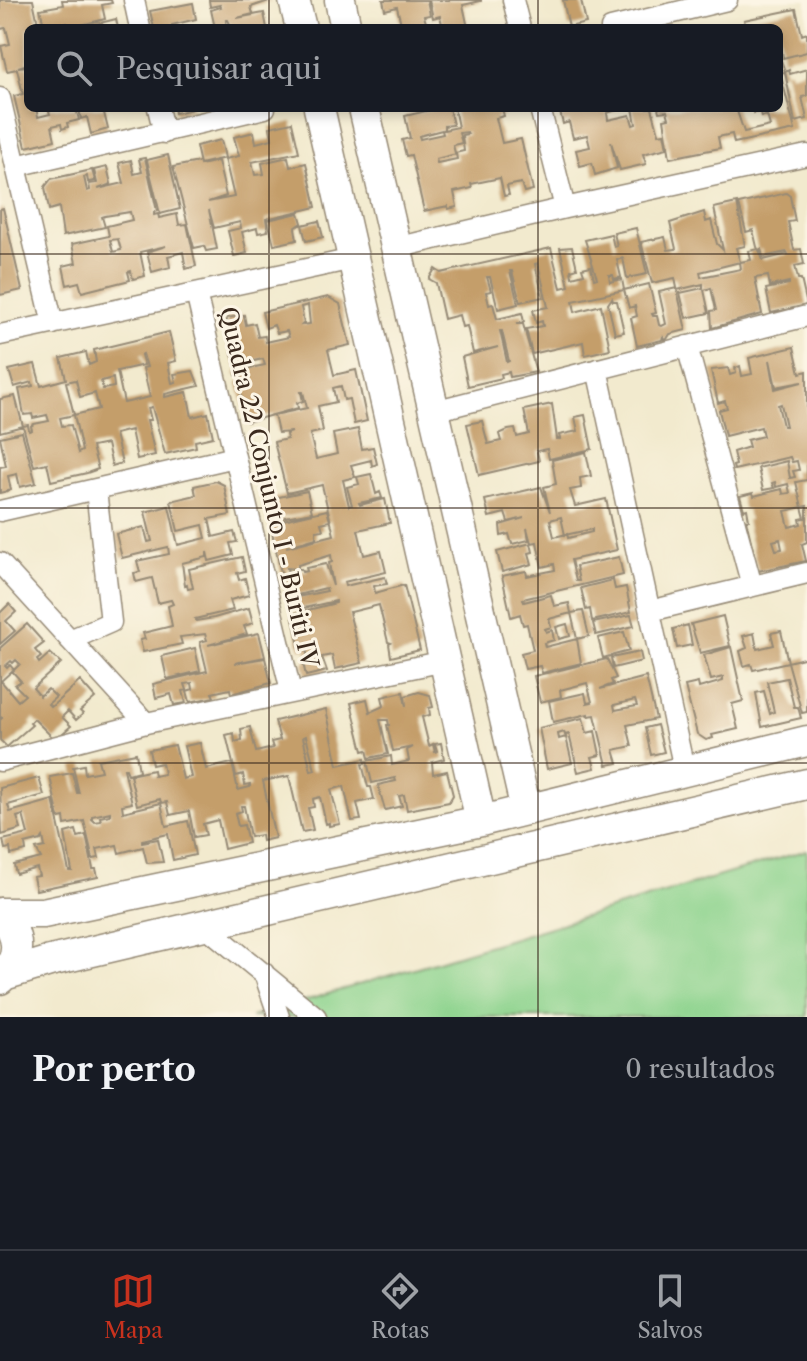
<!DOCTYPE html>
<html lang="pt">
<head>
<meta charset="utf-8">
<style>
  :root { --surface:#171b24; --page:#242831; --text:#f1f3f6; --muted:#9ea1a6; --line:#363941; --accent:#c8321e }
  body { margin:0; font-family:"Libre Caslon Text",serif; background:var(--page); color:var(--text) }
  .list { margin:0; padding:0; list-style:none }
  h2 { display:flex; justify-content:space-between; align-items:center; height:104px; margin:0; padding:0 32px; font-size:34px }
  h2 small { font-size:26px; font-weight:400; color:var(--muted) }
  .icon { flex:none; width:44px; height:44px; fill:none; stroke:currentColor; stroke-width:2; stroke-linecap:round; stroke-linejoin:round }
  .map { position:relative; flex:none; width:807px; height:1017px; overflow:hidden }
  .search { position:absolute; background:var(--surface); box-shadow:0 4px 12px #0003; left:24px; right:24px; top:24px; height:88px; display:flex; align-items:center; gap:20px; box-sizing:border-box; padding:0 28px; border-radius:12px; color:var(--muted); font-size:30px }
  .sheet { height:232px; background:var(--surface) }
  nav { display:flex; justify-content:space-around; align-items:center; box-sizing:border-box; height:112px; border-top:2px solid var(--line); background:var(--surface); font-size:22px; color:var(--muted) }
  nav a { display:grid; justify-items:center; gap:4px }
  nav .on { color:var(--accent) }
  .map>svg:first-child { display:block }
  .green { fill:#8cd38d; stroke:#647e56; stroke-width:2 }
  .building { fill:#c49e6a; fill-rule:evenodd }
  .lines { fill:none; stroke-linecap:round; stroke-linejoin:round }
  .street-casing { stroke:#968a76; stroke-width:23 }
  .secondary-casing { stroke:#968a76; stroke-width:33 }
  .street { stroke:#fff; stroke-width:20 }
  .secondary { stroke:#fff; stroke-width:30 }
  .grid { fill:none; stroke:#3b2a1e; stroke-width:2; stroke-opacity:0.55 }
  .labels { text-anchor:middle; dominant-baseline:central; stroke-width:6; stroke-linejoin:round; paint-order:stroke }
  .street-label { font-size:24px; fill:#3b2a1e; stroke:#fcf5e5 }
</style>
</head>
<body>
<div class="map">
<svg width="807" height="1017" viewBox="0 0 807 1017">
  <rect width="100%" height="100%" fill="#fcf5e5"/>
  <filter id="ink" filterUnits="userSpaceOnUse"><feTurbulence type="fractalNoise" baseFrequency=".0125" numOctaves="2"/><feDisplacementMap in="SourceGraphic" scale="16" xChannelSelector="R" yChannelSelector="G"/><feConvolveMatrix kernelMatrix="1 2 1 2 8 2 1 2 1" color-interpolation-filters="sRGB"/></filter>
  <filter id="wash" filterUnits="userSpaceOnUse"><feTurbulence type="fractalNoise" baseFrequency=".006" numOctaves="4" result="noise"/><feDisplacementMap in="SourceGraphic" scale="32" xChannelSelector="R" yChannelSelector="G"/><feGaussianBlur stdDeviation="1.8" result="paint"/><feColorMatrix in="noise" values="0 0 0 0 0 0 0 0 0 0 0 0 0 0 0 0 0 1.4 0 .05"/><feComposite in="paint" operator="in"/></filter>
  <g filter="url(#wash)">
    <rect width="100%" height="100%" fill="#f2eace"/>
    <path class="green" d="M807,850V1017H251Z"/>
    <g id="blocks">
      <path class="building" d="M0,0H33L39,28H28V64L18,67L28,66V108H36L38,117L50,114L48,108H76L79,120L67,123L68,127L62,129L61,124L52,126L55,140L26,147L14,96L23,94L17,69L7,71L1,46L10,44L6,28L0,29Z
        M62,0H111L112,3L102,5L105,19L69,28L67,23H63L65,28H45L40,9L63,5Z
        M209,0H272L251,7L253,14L237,18L264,13L267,28H232L228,20H226L227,28H215L211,10L221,7L220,5L210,7Z
        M383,0H427L430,15L424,16L427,26L402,28L397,7L385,10Z
        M429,0H481V1L463,5L468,28H431L442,24L440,16L433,18Z
        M563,0H581L586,23L569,27Z
        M193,3L196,19L172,25V28H154L150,11Z
        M796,9L802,35L807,33V52L783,58L779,28H746L744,20Z
        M116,19L118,28H84V27Z
        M779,54L785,72L779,73Z
        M807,69V96L802,97L807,119L795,122L785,72L789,70L790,74Z
        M779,80H782L795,130L734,143L732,134L718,137L720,148L670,158L664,119L669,118L667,111L659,112L658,108H736L744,132L770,126L767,115L761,117L760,112L754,113L753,108H779Z
        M79,108H106L107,112L104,113L108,129L91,134L87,117L81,119Z
        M174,108H193V109L175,113Z
        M439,108H449L453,125L444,126V130L458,127L454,108H502L504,116L496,118L502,143L521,139L533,190L524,192L521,183L507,186L509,195L504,196L500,178L471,184L472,188L454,192L457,207L448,209V206L424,211L411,155L406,156L402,140L410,138L405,116ZM442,130L443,134L420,139L419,136ZM467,132L468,134L462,135L464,151L455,153L453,145L462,143L459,133ZM456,154L457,159L437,163L436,159Z
        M559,108H623L607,113L608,120L630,115L633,125L636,124L633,108H652L659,134L664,133L667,148L643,154L646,164L620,170L611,142L617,168L595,175L592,163L580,166L576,150L590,147L587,135L573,138L569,122L563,124Z
        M292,122L299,152L252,162L255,175L264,174L262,163L288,157L290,167L306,163L316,207L266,219L268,231L258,233L257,228L242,232L247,253L234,256L228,231L241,228L240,222L214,228L209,210L217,249L206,251L204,246L194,248L173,167L199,162L200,165L218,161L226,196L208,202L234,197L225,159L239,156L234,137L254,132L256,143L272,139L270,127Z
        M221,140L225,158L200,164L196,146Z
        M168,155L180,209L160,214L147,160Z
        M145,158L157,211L154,212V215L158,214L159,218L177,214L179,225L187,224L196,266L186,269L183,252L168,256L170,267L152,272L147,252L166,246L140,252L145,276L133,279L131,271L128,272L130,280L82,292L79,282L67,285L63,266L76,263L72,244L109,236L107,226L132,220L130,212L105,216L102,217L105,227L63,236L59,207L49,210L45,187L51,179L92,170L95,181L88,182L87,176L84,177L87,191L90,190L89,184L97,183L94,170L107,167L111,184L98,189L124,183L119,163L131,160L134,174L142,172L139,159ZM118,239L121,250L113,252L110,240Z
        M786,193L790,196L795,221L788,222L794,250L801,249L804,264L795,266L798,279H801L807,305L771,313L766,289L789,284V282L770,286L768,276L755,278L762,314L712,328L711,311L716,310L711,288L704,290L709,313L686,318L680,293L703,288V284L677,290L686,330L670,334L667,339L664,340L663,336L662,340L637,346L631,318L637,316L635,306L629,308L624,290L649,284L656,313L652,314L653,316H657L659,325L662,326L666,324L659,292L677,288L675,278L652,283L641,242L665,237L668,250L676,249L670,223L704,212L706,222L711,220L717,244L723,250L714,208L737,203L745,246L736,248L740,262L751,260L749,251L758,249L757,247L753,230L746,232L739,204ZM761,249L763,257L787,252L788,254L763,260L759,250ZM740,262L741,269L701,277L700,272Z
        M3,208L22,290L0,295V209Z
        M299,213L302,223L295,228L297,240L274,245L268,220Z
        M319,221L323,237L306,241L302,225Z
        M636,228L647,274L627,278L623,258L617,260L621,277L614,279L613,275H609L610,282L622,279L624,290L573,301L575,312L601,305L610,349L585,355L583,342L532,354L526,329L543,326L542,321L536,323L533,310L548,307L538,263L535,264L543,297L520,302L512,271H510L518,304L498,309L490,277H487L491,291L486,292L489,305L493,304L497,319L522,313L524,322L516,324H523L536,372L510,377L509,372L501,374L502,378L468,386L462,357L498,347L473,353L467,326L462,327L459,315L444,319L436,283L429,279L435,269L441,273L551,248L561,288L569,286L560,248L572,247L577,268L571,270L572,277L584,274L582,268L591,266L594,279L597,278L585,240L611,234L614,247L617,246L614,233ZM500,331H502L509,361L507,362Z
        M328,297L340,304L350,345L328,350L334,375L356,370L367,421L354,424L349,399L344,400L341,386L333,388L336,402L318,406L323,431L310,434L316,459L337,454L333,434L358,429L362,449L373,447L377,464L372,466L371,460L351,465L355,477L343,480L349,506L352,505L347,487L359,484L357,477L371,474L376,494L380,492L382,498L359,503L360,505L385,499L390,523L358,530L364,555L381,551L386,572L344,582L345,586L385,577L387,584L374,586L375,593L404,585L420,650L391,657L389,644L391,643L388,642L379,605L351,612H349L362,663L335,669L332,655L322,657L327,671L306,676L303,663L308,659L306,648L300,650L292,614L336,603V601L299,609L296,598L287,600L270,523L327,510L330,521L321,523L323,530L316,531V538L286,547L334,535L322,485L287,493L274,442L287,439L286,434L292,432L278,433L274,415L307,408L303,392H301L303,401L297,403L298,408L247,422L238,382L243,381L241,373L236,375V371L265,365L263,359L235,365L226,329L227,318L244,315L246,325L255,323L258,337L265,336L266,342L289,337L287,331L277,333L274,325L266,328L262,312ZM308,305L310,324L302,325L304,323L301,307ZM331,555L332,562L329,563L333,586L326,564L306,568L307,571L302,572L301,569L288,572L287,568L298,569V565ZM326,588L327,591L297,597V595Z
        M612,298L613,301H617L624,332L615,334L608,304Z
        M169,332L176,361L168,363L172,383L176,382L174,374L193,371L199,386L165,394V397L187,392L192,417L208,413L213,437L195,441L196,447L165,454L152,407L148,408L151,420H147L155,455L137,459L131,430L115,434L122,463L112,466L107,444L92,447L98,469L87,473L51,481L47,463L34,466L23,426L28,425L29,431L32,430L31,426L34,424L49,421L47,415L33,418L32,414L24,415L19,389L33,386L32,382L14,387L9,370L35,364L41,386L66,379L61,358L86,352L89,365L96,362L94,350ZM143,354L147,367L143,368L150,397L124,403L117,371L144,365L141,355ZM113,378L114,387L103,389L101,381ZM76,380L80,397L95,393L99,409L74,415L66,382ZM74,415L82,451L78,453L71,425L62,426L60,418Z
        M794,347L800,373L807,371V480L796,482L802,507L807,506V542L802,544L806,561L758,571L746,520H749L747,509L744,510L740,496L753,493L754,496L782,489L783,494L790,493L788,484L776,487L775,482L772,483L774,488L763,490L758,468L787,461L790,478L795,477L793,471L799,470L797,461L792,462L790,457L734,470L733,466L736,465L733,452L749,447L747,440L763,436L761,427L725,436L719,410L727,408L725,401L718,403L711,370L728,368L730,375L736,373L735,368L740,366L742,376L752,374L749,358ZM770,360L776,387L802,382L775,389ZM781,404L786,426H783L778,405ZM802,507L805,518L800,519L801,524L789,527L785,511ZM780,539L782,549L776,550L773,541Z
        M15,396L23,426L0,432V399Z
        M552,404L557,439H560L559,435L578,431L575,417L585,415L592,449L549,459L547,449L537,451L539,461L479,475L467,424L482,421L488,444L501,441L499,434L508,430L515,429L517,437L529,434L524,410Z
        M22,432L36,483L20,487L17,474L8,476L11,490L0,493V467L6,466L0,437Z
        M586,452L591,476L580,478L581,488L570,490L575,506L606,499L617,550L571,560L576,581H579L576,566L619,557L623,575L523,599L524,602L551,595L554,606L569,603L571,613L583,611L589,636L577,639L581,663L542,673L540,666L525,669L521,653L533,650L527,624L523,625L520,614L511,617L502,576L526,571L527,576L555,570L554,564L542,567L537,542L531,543L527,528L529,540L512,544L509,534L501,536L500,525L524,518L508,522L505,513L489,517L485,500L541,487L550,512L544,487L556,484L552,460ZM561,517L565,535L592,529V532L568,538L567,534L554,537L550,520ZM571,613L577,639L545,647L544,643L554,640L552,630L546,632L545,629L551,627L549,619Z
        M216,481L224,485L230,515L209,519L213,537L234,532L237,542L230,543L233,555L209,561L207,552V557L182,563L185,585L187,584L188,589L193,588L189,569L242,557L245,571L237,573L239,580L245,578L249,595L230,600L233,610L195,619L196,621L214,618L249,608L253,623L244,626L247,634L208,645L259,633L265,657L235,663L265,658L271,683L231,694L230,689L212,693L214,697L190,702L187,691L193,689L192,683L185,684L187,690L183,691L186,703L174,705L171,694L156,698L153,684L207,671L200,642L207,640L205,634L180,637L182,644L143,652L140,640L145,639L143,633L172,626L168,606L173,604L171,600L158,603L152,578L136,582L134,573L140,572L137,561L169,554L168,547L122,558L116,534L144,527L148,542L152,541L145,512L169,506L178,545L206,538L203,525L178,531L171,501L196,495L194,486Z
        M307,491L312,512L269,520L265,500Z
        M531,543L533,552L529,553L532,564L502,572L497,552Z
        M613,580L615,589L626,587L631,612L592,621L590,609L586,610L581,588Z
        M9,604L16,612L6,621L15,631L0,644V613Z
        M631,615L634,626L596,635L593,623Z
        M723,616L730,646L700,653L691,624Z
        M27,624L44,643L35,650L41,657L37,660L39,663L50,653L61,663L33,688L40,696L48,689L56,697L48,704L51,707L80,681L95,698L80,711L83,714L76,720L68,711L62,717L71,726L55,740L34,719L30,723L32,725L7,747L0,740V720L3,717L0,718V648ZM16,660L20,664L14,670L10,665L7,668L5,666L11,661L13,663ZM12,671L21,681L15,685L25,695L18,701L1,681Z
        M567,624L570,636L559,639L556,627Z
        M688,625L692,645L677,648L673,629Z
        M781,631L788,662L807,657V712L802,713L788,662L753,670L751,664L744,666L740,651L747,648L743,636L754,633L757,649L774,645L771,633Z
        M624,632L629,651L603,658L598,638Z
        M731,647L743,701L732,704L738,729L712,735L713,738L706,740L697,734L685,686L698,683L699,688L723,681V677L711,680L704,655Z
        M195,648L200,671L167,679L162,656Z
        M640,652L642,661L613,668L611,658Z
        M607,659L616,678L611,680L613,684L600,689L646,677L656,719L627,725L632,746L614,750L618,763L607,765L595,715L588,716V714L553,722L549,701L585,693L587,703L592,702L587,683L560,690L561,697L540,702L534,676ZM635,700L637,706L615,710L614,705Z
        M787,678L794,707H798L801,718L762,727L756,693L764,691L770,714L774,712L767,682Z
        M403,692L406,706L405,696L419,692L430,695L433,707L429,708L430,715L422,717L429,746L433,744L435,752L437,751L435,744L441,743L444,759L432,762L433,774L447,771L453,795L449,802L407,810L404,795L399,796L402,806L385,810L378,785L396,781L395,778L372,783L367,761L391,756L392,765L409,761L407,750L413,747L393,751L387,725H389L388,720H380L388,754L369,758L367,750L363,751L351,703L367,699L370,712L384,706L382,697Z
        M326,709L338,765L365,759V764H362L368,787H371L374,799L357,803L361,820L352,821L344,786L331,790L340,824L329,826V823L326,824L320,797L313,799L314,807L308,808L313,830L302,832L289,776L263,781L275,838L262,841L261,835L250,837L244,806H241L242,811L235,813L238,826L244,825L248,843L224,849L218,820L203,824L206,835L194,837L189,811L170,815L167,802L161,803L160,799L137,805L130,775L153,770L154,776L164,774L162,763L152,765L149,750L175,745L183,779L191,777L184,746L200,743L206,769L232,763L238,790L250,787V784L245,785L243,774L236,776L226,735L234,733L235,742L242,740L241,729L250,727L256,752L273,748L271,742L280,740L275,721ZM306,736L315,770L311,771L303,737Z
        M583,718L587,733L595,731L600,755L592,757L595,768L578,772L569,734L565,735L564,732L558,734L559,739L566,737L572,763L547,769L539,728Z
        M657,725L664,752L651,755L645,728Z
        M136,753L139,771L128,774L126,769H124L132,803L122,805L123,812L161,803L166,826L188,821L195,855L173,860L168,834L142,840V842L158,839L163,862L147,863L143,847L119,853L117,845L97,849L99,858L93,859L84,821L65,825L64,817L59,818L50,777L72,773L77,793H79L73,767L84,765L85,774L101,771L98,760ZM110,812V815L100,817L101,821L95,822L92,819V816Z
        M39,778L44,795L8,805L10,812L53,800L69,871H72L65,833L76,830L78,837L86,835L93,869H96L98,877L36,890L33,877L39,876L37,868L16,874L14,865L41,858L36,849L45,847L43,837L41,840L25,844L26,851L11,855L10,848L5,849L3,840L28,834L23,815L17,817L21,829L2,835L0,788Z"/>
    </g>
  </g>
  <g filter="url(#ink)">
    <use href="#blocks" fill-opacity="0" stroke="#968a76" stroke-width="2"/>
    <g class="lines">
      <g class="street-casing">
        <path id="street" d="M134,0L140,28
          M513,0L520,28
          M611,28L727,0
          M0,98L53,324
          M158,108L164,133
          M540,108L565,208
          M16,166L265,108
          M396,248L565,208L807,155
          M196,293L291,692
          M0,335L353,259
          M687,346L752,586
          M597,369L684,769
          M434,411L807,316
          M0,511L235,457
          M0,563L146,723
          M650,611L807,573
          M70,640L111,622L96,490
          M0,761L146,723L445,661
          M204,925L316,1017
          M264,973L279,1017"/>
      </g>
      <g class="secondary-casing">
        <path id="secondary" d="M294,0L301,28
          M340,0L346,28
          M319,108L481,821
          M364,108L526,810
          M0,913H43L481,821L807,741
          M0,913C21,934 22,958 0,979
          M4,975L50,961L807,784"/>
      </g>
      <use href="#street" class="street"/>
      <use href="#secondary" class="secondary"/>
    </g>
  </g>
  <path class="grid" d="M269,0V28M538,0V28M269,108V1017M538,108V1017M0,254H807M0,508H807M0,763H807"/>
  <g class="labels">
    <g class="street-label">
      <text transform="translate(269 487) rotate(77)">Quadra 22 Conjunto I - Buriti IV</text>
    </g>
  </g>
</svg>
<div class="search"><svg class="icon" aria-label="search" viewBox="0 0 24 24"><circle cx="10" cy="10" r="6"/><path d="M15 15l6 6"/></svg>Pesquisar aqui</div>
</div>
<section class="sheet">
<h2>Por perto<small>0 resultados</small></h2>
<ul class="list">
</ul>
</section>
<nav>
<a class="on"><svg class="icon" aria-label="map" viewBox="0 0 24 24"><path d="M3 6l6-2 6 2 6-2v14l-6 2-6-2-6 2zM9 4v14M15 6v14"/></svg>Mapa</a>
<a><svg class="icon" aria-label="directions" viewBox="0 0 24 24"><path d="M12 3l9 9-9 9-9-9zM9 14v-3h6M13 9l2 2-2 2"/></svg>Rotas</a>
<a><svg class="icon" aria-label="saved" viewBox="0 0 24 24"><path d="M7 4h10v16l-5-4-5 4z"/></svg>Salvos</a>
</nav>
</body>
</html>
